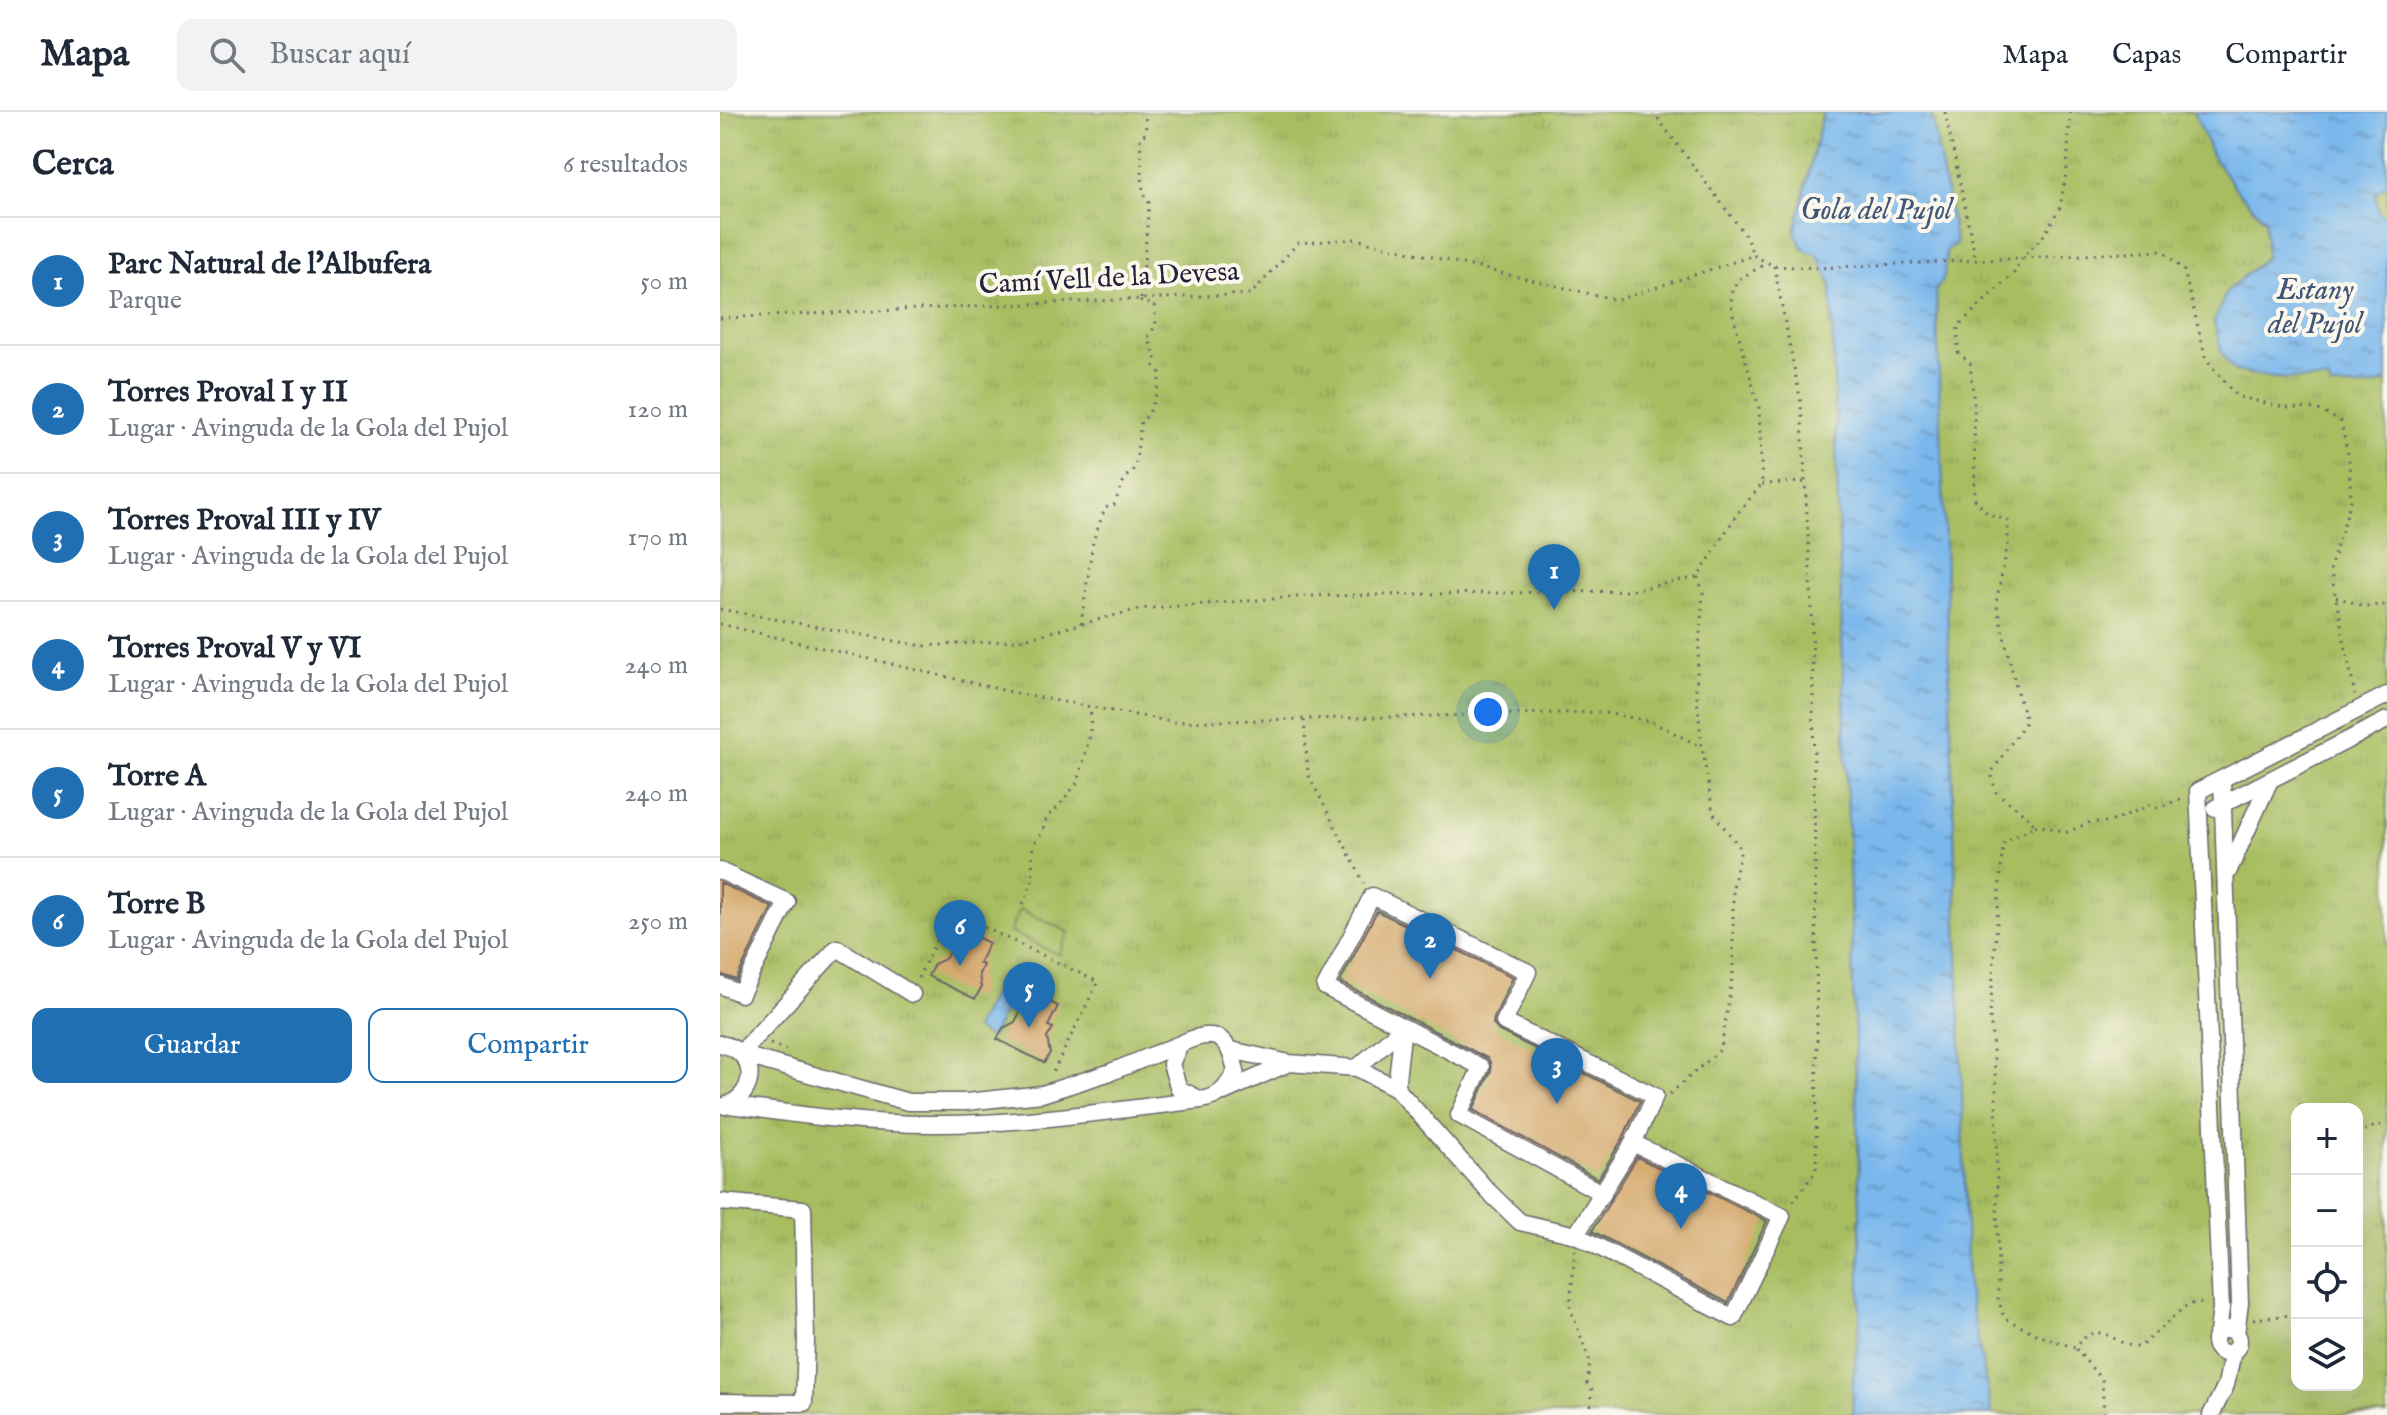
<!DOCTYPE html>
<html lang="es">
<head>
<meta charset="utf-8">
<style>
  :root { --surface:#fff; --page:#f2f2f3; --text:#1f2937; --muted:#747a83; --line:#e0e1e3; --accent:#1f6fb2 }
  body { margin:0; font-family:"IM FELL English",serif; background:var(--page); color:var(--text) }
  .controls { position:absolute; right:24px; bottom:24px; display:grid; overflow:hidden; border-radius:16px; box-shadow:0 8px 32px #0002 }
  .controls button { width:72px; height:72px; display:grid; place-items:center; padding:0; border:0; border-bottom:2px solid var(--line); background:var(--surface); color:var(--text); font:40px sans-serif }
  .you { position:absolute; left:768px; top:600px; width:28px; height:28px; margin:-20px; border:6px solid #fff; border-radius:50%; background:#1a73e8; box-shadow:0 0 0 12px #1a73e833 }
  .badge { display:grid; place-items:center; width:52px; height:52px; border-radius:50%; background:var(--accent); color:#fff; font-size:26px; font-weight:700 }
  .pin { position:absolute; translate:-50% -66px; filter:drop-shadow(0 2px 4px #0008) }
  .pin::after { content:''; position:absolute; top:42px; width:28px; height:24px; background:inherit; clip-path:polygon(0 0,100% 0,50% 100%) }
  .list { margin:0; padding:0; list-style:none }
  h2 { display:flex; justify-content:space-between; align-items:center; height:104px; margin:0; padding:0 32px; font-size:34px }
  h2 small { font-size:26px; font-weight:400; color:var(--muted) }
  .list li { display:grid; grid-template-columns:52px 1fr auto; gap:24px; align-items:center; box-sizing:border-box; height:128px; padding:0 32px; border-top:2px solid var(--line) }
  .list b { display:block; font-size:30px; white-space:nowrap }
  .list p { margin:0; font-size:26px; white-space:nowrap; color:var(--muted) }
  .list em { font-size:26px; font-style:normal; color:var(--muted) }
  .actions { display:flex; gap:16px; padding:24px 32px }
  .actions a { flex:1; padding:18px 0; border:2px solid var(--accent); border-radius:16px; text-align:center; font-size:28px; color:var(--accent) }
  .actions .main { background:var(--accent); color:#fff }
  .icon { flex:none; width:44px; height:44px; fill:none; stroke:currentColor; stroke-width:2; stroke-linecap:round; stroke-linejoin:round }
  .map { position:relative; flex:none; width:1667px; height:1303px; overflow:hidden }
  header { display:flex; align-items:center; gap:48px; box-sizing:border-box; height:112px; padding:0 40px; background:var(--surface); border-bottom:2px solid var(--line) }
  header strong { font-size:38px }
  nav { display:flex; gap:44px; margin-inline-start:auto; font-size:28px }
  .search { width:560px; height:72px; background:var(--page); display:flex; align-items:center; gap:20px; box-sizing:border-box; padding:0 28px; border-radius:16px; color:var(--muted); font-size:30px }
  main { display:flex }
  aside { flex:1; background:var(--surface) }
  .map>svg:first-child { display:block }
  .park { fill:url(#park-tufts); stroke:#64704e; stroke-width:2; fill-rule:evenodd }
  .pitch { fill:#a7bd61; stroke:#64704e; stroke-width:2 }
  .water { fill:url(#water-ripples); stroke:#4e6c94; stroke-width:2 }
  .building { fill:#d5aa70 }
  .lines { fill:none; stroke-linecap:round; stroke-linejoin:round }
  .street-casing { stroke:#6c656b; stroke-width:19 }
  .path { stroke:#6c656b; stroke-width:3; stroke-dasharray:2 6; stroke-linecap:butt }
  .street { stroke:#fff; stroke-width:16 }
  .labels { text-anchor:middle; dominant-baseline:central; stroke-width:8; stroke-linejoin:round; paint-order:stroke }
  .street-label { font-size:28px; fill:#22223b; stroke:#fbf7ec }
  .water-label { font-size:30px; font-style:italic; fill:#405679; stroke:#fbf7ec }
</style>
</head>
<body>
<header>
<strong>Mapa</strong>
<div class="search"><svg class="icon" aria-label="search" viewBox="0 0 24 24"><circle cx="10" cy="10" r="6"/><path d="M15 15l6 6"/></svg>Buscar aquí</div>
<nav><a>Mapa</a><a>Capas</a><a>Compartir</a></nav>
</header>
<main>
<aside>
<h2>Cerca<small>6 resultados</small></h2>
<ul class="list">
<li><span class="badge">1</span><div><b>Parc Natural de l'Albufera</b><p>Parque</p></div><em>50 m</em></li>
<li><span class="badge">2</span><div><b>Torres Proval I y II</b><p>Lugar · Avinguda de la Gola del Pujol</p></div><em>120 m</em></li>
<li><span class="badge">3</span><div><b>Torres Proval III y IV</b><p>Lugar · Avinguda de la Gola del Pujol</p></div><em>170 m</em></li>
<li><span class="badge">4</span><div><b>Torres Proval V y VI</b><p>Lugar · Avinguda de la Gola del Pujol</p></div><em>240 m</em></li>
<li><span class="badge">5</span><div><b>Torre A</b><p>Lugar · Avinguda de la Gola del Pujol</p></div><em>240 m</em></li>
<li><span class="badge">6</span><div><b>Torre B</b><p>Lugar · Avinguda de la Gola del Pujol</p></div><em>250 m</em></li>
</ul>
<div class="actions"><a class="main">Guardar</a><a>Compartir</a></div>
</aside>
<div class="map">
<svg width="1667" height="1303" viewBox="0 0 1667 1303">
  <defs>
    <pattern id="park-tufts" width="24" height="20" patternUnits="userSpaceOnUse" patternTransform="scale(2)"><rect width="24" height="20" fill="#a7bd61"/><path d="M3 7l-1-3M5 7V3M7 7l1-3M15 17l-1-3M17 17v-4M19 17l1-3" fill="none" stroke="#8fa255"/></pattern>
    <pattern id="water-ripples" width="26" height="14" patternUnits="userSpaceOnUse" patternTransform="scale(2)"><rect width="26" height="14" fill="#79b7ec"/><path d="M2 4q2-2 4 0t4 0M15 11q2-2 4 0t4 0" fill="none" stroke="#6394c0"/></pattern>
  </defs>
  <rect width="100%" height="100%" fill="#fbf7ec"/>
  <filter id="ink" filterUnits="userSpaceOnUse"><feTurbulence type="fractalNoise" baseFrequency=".0125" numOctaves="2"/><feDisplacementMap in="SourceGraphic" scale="16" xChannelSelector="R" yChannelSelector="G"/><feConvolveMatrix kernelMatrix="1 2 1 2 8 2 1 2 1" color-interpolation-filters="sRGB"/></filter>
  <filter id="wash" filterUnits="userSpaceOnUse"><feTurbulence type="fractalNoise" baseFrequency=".006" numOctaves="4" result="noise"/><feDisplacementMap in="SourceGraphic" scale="32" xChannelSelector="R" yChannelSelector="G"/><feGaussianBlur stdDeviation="1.8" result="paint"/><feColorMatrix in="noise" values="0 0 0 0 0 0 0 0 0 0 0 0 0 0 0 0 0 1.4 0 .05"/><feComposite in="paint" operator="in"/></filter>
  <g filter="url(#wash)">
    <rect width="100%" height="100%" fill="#f5e1c5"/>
    <path class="park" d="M0,0H1667V1303H0ZM1577,997H1637V1273H1577Z"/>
    <path class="pitch" d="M300,797L349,820L339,843L290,820Z"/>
    <path class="water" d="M1103,0H1211L1236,131L1226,139L1224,165L1216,178L1228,516L1248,1177L1272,1303H1133L1132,1275L1140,1209V1099L1111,171L1097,142L1084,138L1075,120Z
      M1474,0H1667V72L1655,82L1659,101L1667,105V269L1648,275H1611L1608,268L1555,266L1515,259L1502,242L1494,210L1507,179L1546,145L1545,108L1519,81L1493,45Z
      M277,873L293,882L271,926L255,917Z"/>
    <g id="blocks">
      <path class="building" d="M0,771L52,795L16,868L0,862Z
        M657,799L793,865L774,906L773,912L779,919L920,989L903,1026L878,1067L753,998L771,959L770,950L767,946L620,870Z
        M245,819L269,831L259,851L263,853L259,862L261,876L255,887L208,864L214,852L225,847L231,837L235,839Z
        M314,882L338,894L328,914L333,916L327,926L330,941L324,951L277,927L283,916L295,910L300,900L307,897Z
        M917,1045L1047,1109L1008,1191L872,1119Z"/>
    </g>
  </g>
  <g filter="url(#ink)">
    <use href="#blocks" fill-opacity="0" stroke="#6c656b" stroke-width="2"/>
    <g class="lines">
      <g class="street-casing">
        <path id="street" d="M1502,667L1520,1191L1516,1222
          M1495,696L1667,608
          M0,759L67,790L21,882L0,873
          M1508,760L1550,668
          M0,932C37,938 40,981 5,994
          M511,938L569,951L637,956L676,976L768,1079L800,1110L856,1123L1013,1206L1062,1104L913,1031L935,984L784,910L808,860L652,784L605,875L761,955L739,1003L883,1082
          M21,941L117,836L192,882
          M23,943L188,990H246L322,982L391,960L460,932
          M637,956L683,915
          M676,976L683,915
          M504,980L569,951
          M9,993C80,1003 150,1013 221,1012C308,1012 395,998 481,988C501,985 506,976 516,959C508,922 494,916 460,932L451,952L459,977L481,988
          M0,1090L83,1097L86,1228L84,1291L0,1290
          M856,1123L913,1031
          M1495 1229a12 12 0 1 1 24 0a12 12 0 1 1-24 0Z
          M1498,1221L1501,1196L1478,679L1667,583
          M1491,1303L1506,1273L1513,1239"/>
      </g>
      <path class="path" d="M933,0L1026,124L1033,143L1054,154L1098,156L1443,139L1464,159L1486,247L1516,284L1566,296L1597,297L1621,310L1629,347L1631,389L1610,456L1635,583
        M1225,0L1256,148
        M1350,0L1347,56L1340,95L1325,122L1302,146L1295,160L1238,214V240L1250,251L1254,292L1255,387L1267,401L1288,409V432L1276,491L1298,583L1306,609L1271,661L1276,680L1307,704L1315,714L1284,730L1282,742L1270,903L1276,971L1278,1186L1284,1206L1316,1222L1355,1236C1379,1202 1393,1235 1420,1235L1468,1192L1485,1191
        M1054,154L1081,291L1092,497L1097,916L1096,1059L1072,1091
        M421,187L429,91L423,80L420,25L426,21L425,0
        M0,206L531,182L578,131L635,127L897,188L1032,144
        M1042,372L1085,370
        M1616,485L1644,494L1667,493
        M0,497L203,534L300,528L419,497L590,484L909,479L978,465L1017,402L1042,372L1039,296L1012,199L1011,181L1018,168L1045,152
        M0,512L300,582L454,610L880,600L930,609L982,635
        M361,512L373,429L385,396L394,393L405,366L415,356L421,309C433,303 438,275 440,261L434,253L436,245L428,225L436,213L434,192L421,190V187
        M584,608L588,662L644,771
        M1315,714L1317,713L1347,720L1371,710H1390L1430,693L1438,696L1465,685
        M303,792L313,768L312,740L315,730L322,721L327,705L337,696L358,670L370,623L371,595
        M198,866L231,799L378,870L332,962
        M50,932L66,938
        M950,982L1001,937L1013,860V775L1021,737L993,701L982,635L976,576L983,480L978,465
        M1637,1022L1658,1013L1667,1014
        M855,1138L850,1195L870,1250L867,1272L872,1278L870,1303
        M1533,1207L1572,1203L1577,1197
        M1356,1237L1382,1268L1384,1303"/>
      <use href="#street" class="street"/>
    </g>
  </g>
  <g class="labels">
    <g class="street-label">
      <text transform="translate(389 167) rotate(-3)">Camí Vell de la Devesa</text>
    </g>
    <g class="water-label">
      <text x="1156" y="99">Gola del Pujol</text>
      <text x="1595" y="179">Estany<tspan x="1595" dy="34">del Pujol</tspan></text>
    </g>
  </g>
</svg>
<div class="controls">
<button>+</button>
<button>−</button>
<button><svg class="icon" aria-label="locate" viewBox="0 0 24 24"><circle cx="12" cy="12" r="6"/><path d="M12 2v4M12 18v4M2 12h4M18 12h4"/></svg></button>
<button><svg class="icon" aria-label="layers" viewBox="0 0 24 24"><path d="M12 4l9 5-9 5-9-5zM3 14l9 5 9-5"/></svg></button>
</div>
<div class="you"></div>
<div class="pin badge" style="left:834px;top:498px">1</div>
<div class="pin badge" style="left:710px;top:867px">2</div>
<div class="pin badge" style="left:837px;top:992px">3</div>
<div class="pin badge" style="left:961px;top:1117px">4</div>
<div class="pin badge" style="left:309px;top:916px">5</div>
<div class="pin badge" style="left:240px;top:854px">6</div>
</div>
</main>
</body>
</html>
